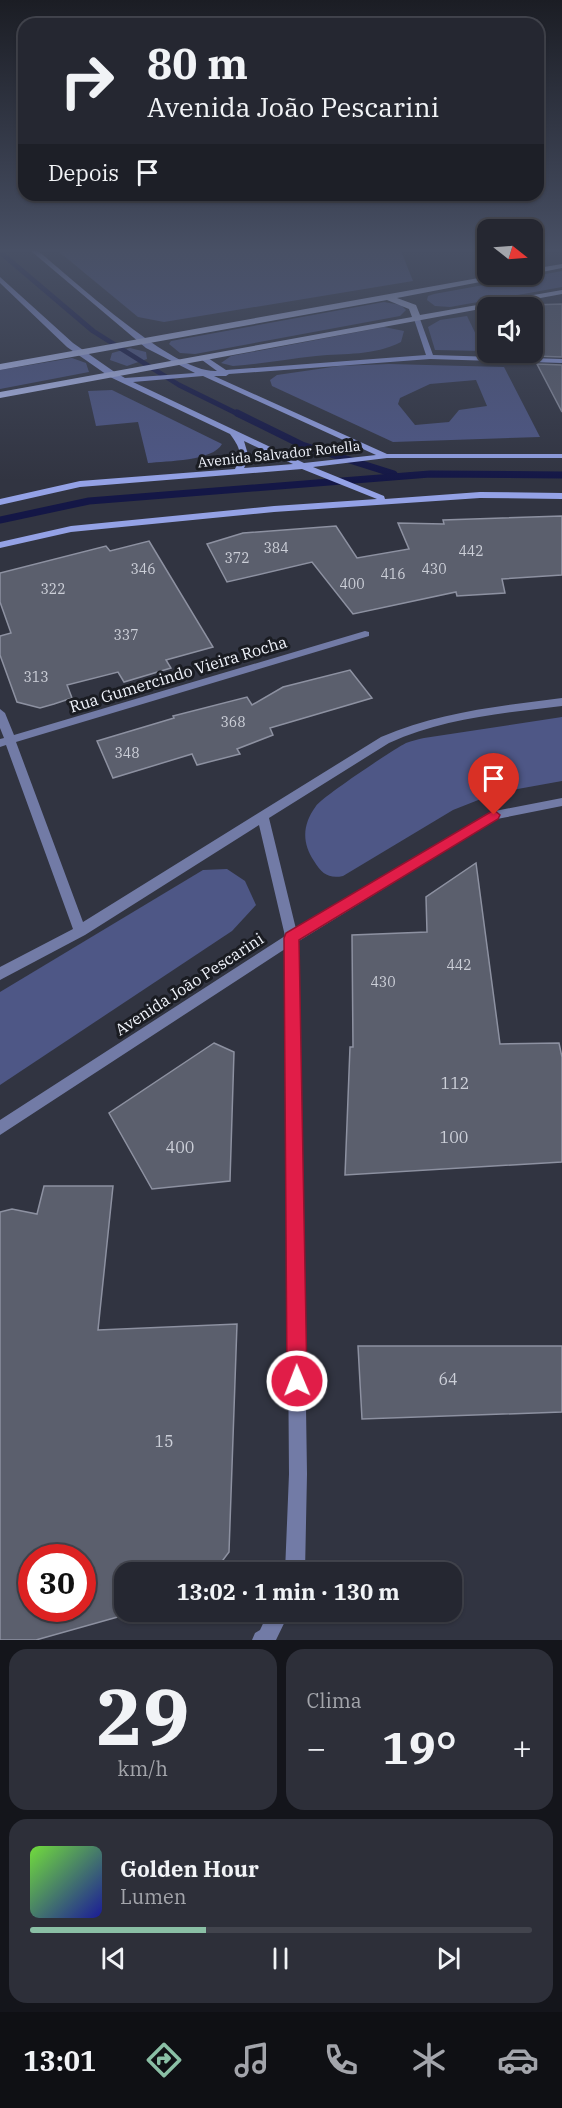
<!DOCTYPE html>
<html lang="pt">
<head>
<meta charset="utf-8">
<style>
  body { margin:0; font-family:"IBM Plex Serif",serif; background:#2d2f39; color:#f1f3f6; height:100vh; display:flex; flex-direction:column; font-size:22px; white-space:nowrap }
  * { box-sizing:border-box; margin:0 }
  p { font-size:20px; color:#a3a5ab }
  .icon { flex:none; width:33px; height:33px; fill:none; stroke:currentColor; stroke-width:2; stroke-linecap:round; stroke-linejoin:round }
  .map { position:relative; height:1640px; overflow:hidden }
  .sheet { display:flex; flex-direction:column; gap:9px; padding:9px; background:#14151b; flex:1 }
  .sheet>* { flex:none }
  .banner { position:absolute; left:18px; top:18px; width:526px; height:183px; border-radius:18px; box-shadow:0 2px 4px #0004,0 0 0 2px #42444d; background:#252731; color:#f1f3f6; overflow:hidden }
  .needle { width:39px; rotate:107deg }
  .fabs { position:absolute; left:477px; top:219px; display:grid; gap:12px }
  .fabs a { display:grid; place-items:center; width:66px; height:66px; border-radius:12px; background:#252731; box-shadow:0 2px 4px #0004,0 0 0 2px #42444d; font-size:30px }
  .speed { position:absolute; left:18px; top:1544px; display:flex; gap:12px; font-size:30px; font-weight:700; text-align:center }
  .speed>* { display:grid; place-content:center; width:78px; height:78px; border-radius:50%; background:#252731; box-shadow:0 2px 4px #0004,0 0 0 2px #42444d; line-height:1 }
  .speed .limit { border:9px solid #d22; background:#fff; color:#111 }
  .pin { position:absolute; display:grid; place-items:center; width:51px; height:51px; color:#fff; margin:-62px -26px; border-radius:50% 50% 50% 0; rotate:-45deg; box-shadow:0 0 6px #0007 }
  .pin .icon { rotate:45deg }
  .me { position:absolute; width:66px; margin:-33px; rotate:359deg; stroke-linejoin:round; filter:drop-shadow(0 0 4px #0008) }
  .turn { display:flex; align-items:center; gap:21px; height:126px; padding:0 30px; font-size:27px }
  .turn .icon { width:78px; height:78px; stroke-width:2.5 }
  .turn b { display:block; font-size:42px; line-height:51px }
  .then { display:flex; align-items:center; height:57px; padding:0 30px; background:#0003; gap:12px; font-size:22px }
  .big { font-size:45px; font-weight:700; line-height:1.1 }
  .sheet .tile { flex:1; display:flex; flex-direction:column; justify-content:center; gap:9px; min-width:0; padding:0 21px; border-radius:18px; background:#2d2f39 }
  .sheet .dial { align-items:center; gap:0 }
  .dial b { font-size:78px; line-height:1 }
  .song { display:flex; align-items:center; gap:18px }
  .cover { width:72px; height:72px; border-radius:9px; background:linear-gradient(135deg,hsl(100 70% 55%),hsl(240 70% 35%)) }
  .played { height:6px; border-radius:3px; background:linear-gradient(90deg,#8abfa5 35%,#42444d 35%) }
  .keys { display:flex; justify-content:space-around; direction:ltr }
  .heat { display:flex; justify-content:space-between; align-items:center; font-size:33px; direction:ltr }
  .sheet .tiles { flex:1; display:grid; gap:9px; grid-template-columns:1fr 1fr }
  .tile:last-child { grid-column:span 2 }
  .trip { position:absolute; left:114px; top:1562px; width:348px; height:60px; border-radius:18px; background:#252731; box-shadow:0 2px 4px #0004,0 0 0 2px #42444d; font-weight:700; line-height:60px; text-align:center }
  .tabs { display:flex; height:96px; justify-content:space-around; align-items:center; background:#0f1014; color:#a3a5ab }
  .tabs .icon { width:42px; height:42px }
  .tabs .selected { color:#8abfa5 }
  .tabs b { font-size:27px; color:#f1f3f6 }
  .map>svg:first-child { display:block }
</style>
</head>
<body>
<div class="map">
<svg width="562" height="1640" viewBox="0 0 562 1640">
  <rect width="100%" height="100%" fill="#313441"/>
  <g fill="#4e5786" fill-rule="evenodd">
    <path d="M 58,251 L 401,251 L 413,281 L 164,322 L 138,317 Z"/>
    <path d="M 562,271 L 562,287 L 450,307 L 435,306 L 427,300 L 428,296 L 434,294 Z"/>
    <path d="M 384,302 L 401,305 L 406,310 L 400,316 L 195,354 L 180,353 L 169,344 L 171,341 Z"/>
    <path d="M 467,316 L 484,351 L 435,350 L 428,327 L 440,320 Z"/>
    <path d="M 384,327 L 404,331 L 401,342 C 373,356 346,353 316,356 C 288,359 261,364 233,366 L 221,363 L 231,356 Z"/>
    <path d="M 130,348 L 146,352 L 147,359 L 127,366 L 110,360 L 112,353 Z"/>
    <path d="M 72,358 L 86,363 L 89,372 L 0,389 L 0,370 Z"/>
    <path d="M 389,364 L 504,367 L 540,437 L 393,442 L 272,386 L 270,380 L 277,375 L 339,366 ZM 476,380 L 487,406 L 459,410 L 449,422 L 415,425 L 398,404 L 400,398 L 430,384 Z"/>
    <path d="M 112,390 L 222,444 C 213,461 167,461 148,463 L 138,422 L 96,426 L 88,391 Z"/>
    <path d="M 562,717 L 562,781 L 496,793 L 453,810 L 343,876 C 329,879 322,874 314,861 C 302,843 302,825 316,806 C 322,797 394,749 406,743 C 412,741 418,739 424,738 Z"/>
    <path d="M 227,869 L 245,881 L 256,905 L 232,931 L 0,1085 L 0,992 L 203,870 Z"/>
  </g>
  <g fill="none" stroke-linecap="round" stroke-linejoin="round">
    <path stroke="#141746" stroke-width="5" d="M 0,252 L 93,331 L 179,385 L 240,415"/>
    <g stroke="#141746" stroke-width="7">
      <path d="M 237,413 L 302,445 L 394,474"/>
      <path d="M 0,520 L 89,501 L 430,474 L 562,475"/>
    </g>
  </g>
  <g fill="#5b5f6d" stroke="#8d91a1" stroke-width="1.5" fill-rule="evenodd">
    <path d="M 562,304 L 562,357 L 533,356 L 532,305 Z"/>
    <path d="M 537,364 L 562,365 L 562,412 Z"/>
    <path d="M 562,516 L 562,575 L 502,579 L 505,593 L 457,596 L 456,592 L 353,614 L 312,562 L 227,582 L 207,544 L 243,533 L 336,526 L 357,558 L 409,549 L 398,523 L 444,524 L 443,520 Z"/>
    <path d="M 149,541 L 213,647 L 166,660 L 171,668 L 124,682 L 118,672 L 67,685 L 72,698 L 54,704 L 40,708 L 17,702 L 0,655 L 0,636 L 11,633 L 0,602 L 0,573 L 106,546 L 110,551 Z"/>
    <path d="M 350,670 L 372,698 L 270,728 L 273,735 L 237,749 L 240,754 L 197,765 L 192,754 L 113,778 L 97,741 L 174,718 L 173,716 L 247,697 L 252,705 L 283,687 Z"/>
    <path d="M 476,863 L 500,1044 L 559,1043 L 562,1057 L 562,1162 L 345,1175 L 350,1047 L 353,1047 L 352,935 L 427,932 L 426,897 Z"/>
    <path d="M 214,1043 L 234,1052 L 230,1181 L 152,1189 L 109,1113 Z"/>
    <path d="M 44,1186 L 113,1186 L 98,1330 L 237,1324 L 229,1552 L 214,1572 L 124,1572 L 124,1611 L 139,1611 L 36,1640 L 0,1640 L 0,1212 L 12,1209 L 37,1214 ZM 32,1557 L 82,1557 L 82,1608 L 32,1608 Z"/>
    <path d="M 358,1346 L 562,1346 L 562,1412 L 362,1419 Z"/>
  </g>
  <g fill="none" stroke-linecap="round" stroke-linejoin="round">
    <g fill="#727ba6" fill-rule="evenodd">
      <path d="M 365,631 L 369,632 L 369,636 L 16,742 L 83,922 L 381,737 C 439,712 500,706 562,698 L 562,706 C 503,713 444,718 389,743 L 269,818 L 296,929 L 490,812 L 562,798 L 562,806 L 497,819 L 299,941 L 307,1474 L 305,1572 L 285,1572 L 289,1474 L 285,949 L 0,1135 L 0,1120 L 285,936 L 259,825 L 85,935 L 0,980 L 0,967 L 73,929 L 6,745 L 0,747 L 0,739 L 4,738 L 0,728 L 0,709 L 5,713 L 14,735 Z"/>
      <path d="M 269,1611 L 290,1611 L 276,1640 L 252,1640 L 255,1633 L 260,1630 Z"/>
    </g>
    <path fill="#94a2e6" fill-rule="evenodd" d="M 31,251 L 38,251 C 74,280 174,374 217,371 L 202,360 L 202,356 L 205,356 L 226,370 L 426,355 L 414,319 L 417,317 L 420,319 L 433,355 L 562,359 L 562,363 L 430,359 L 229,374 L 226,376 L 214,376 L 387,454 L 562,454 L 562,458 L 387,458 L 313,467 L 384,496 L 385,499 L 480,492 L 562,493 L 562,499 L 480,498 L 274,512 L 71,532 L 0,548 L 0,542 L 71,526 L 274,506 L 377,499 L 302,469 L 80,487 L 0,505 L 0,499 L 80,481 L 235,469 C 243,453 240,448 230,434 L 110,377 L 67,347 L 0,283 L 0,277 L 73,343 L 116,373 L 125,378 L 195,373 L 146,348 ZM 203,376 L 376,455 L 304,463 L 133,382 ZM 244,441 L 293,464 L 244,468 L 249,458 Z"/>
    <g fill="#b8c4f8" fill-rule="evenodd">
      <path d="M 562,264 L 562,268 L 532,274 L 532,269 Z"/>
      <path d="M 501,274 L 521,274 L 397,298 L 416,305 L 420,315 L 562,290 L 562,294 L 0,398 L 0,392 L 412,317 L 409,309 L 387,300 L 0,370 L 0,364 Z"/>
    </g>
  </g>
  <linearGradient id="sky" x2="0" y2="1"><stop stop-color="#1b1d24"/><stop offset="0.52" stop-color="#485065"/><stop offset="1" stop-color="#485065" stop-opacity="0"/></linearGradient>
  <rect width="562" height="481" fill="url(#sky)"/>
  <path fill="#e11d48" stroke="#92132f" stroke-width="1.5" d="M 494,810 L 500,815 L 498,819 L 299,940 L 307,1381 L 304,1388 L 297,1391 L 290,1388 L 287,1381 L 284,938 L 286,933 Z"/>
  <g text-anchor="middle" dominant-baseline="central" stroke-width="6" stroke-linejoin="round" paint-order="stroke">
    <g font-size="14" fill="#f1f4fc" stroke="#1a1c22">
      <text transform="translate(279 454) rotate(-6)">Avenida Salvador Rotella</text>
    </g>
    <g font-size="14" fill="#cccfd8">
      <text x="276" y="548">384</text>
      <text x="471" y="551">442</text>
      <text x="237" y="558">372</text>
      <text x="143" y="569">346</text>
      <text x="434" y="569">430</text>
      <text x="393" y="574">416</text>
      <text x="352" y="584">400</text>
      <text x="53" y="589">322</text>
      <text x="126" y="635">337</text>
      <text x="36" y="677">313</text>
      <text x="233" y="722">368</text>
      <text x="127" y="753">348</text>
      <text x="459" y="965">442</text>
      <text x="383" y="982">430</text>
    </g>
    <g font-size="16" fill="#f1f4fc" stroke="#1a1c22">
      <text transform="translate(178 674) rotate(-17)">Rua Gumercindo Vieira Rocha</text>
      <text transform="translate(189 984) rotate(-33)">Avenida João Pescarini</text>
    </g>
    <g font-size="16" fill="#cccfd8">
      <text x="455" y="1083">112</text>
      <text x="454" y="1137">100</text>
      <text x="180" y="1147">400</text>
      <text x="448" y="1379">64</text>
      <text x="164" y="1441">15</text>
    </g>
  </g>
</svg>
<div class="fabs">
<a><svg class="needle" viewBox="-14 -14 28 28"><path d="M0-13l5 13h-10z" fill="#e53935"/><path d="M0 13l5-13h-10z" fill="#a3a5ab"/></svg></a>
<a><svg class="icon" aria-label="sound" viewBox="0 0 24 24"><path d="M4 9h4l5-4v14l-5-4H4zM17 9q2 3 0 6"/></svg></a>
</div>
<div class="speed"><div class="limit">30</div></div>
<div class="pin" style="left:494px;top:815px;background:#d93025"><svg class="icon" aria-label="arrive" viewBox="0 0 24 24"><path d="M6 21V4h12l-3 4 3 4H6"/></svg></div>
<svg class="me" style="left:297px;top:1381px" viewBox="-20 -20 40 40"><circle r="17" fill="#e11d48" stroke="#fff" stroke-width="3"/><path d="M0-11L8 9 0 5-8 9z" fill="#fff"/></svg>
<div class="trip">13:02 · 1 min · 130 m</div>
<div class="banner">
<div class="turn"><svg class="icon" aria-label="right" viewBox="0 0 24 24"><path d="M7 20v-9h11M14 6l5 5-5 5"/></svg><div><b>80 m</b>Avenida João Pescarini</div></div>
<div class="then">Depois<svg class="icon" aria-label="arrive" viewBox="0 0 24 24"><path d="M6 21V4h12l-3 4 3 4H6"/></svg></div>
</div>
</div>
<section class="sheet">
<div class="tiles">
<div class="tile dial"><b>29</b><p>km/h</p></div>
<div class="tile"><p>Clima</p>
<div class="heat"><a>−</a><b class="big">19°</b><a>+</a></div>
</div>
<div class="tile">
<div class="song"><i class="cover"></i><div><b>Golden Hour</b><p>Lumen</p></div></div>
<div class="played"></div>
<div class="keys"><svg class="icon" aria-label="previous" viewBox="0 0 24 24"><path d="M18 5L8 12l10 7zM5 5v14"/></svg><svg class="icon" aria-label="pause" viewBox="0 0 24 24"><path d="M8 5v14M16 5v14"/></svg><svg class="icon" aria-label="next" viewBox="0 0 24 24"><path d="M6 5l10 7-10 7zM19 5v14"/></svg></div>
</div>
</div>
</section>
<nav class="tabs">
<b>13:01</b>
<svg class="icon selected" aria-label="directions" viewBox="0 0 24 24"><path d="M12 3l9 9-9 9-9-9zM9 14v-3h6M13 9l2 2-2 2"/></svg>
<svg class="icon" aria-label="music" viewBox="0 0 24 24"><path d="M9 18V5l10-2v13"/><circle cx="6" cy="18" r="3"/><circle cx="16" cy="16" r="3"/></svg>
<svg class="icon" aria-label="phone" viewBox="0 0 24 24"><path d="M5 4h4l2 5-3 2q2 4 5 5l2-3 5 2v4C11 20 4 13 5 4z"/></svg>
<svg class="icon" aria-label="climate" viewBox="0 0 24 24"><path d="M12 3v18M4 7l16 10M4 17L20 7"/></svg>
<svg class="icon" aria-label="car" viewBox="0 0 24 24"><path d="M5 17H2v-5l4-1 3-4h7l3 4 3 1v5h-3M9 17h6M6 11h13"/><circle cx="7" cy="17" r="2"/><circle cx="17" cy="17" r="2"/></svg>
</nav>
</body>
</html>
